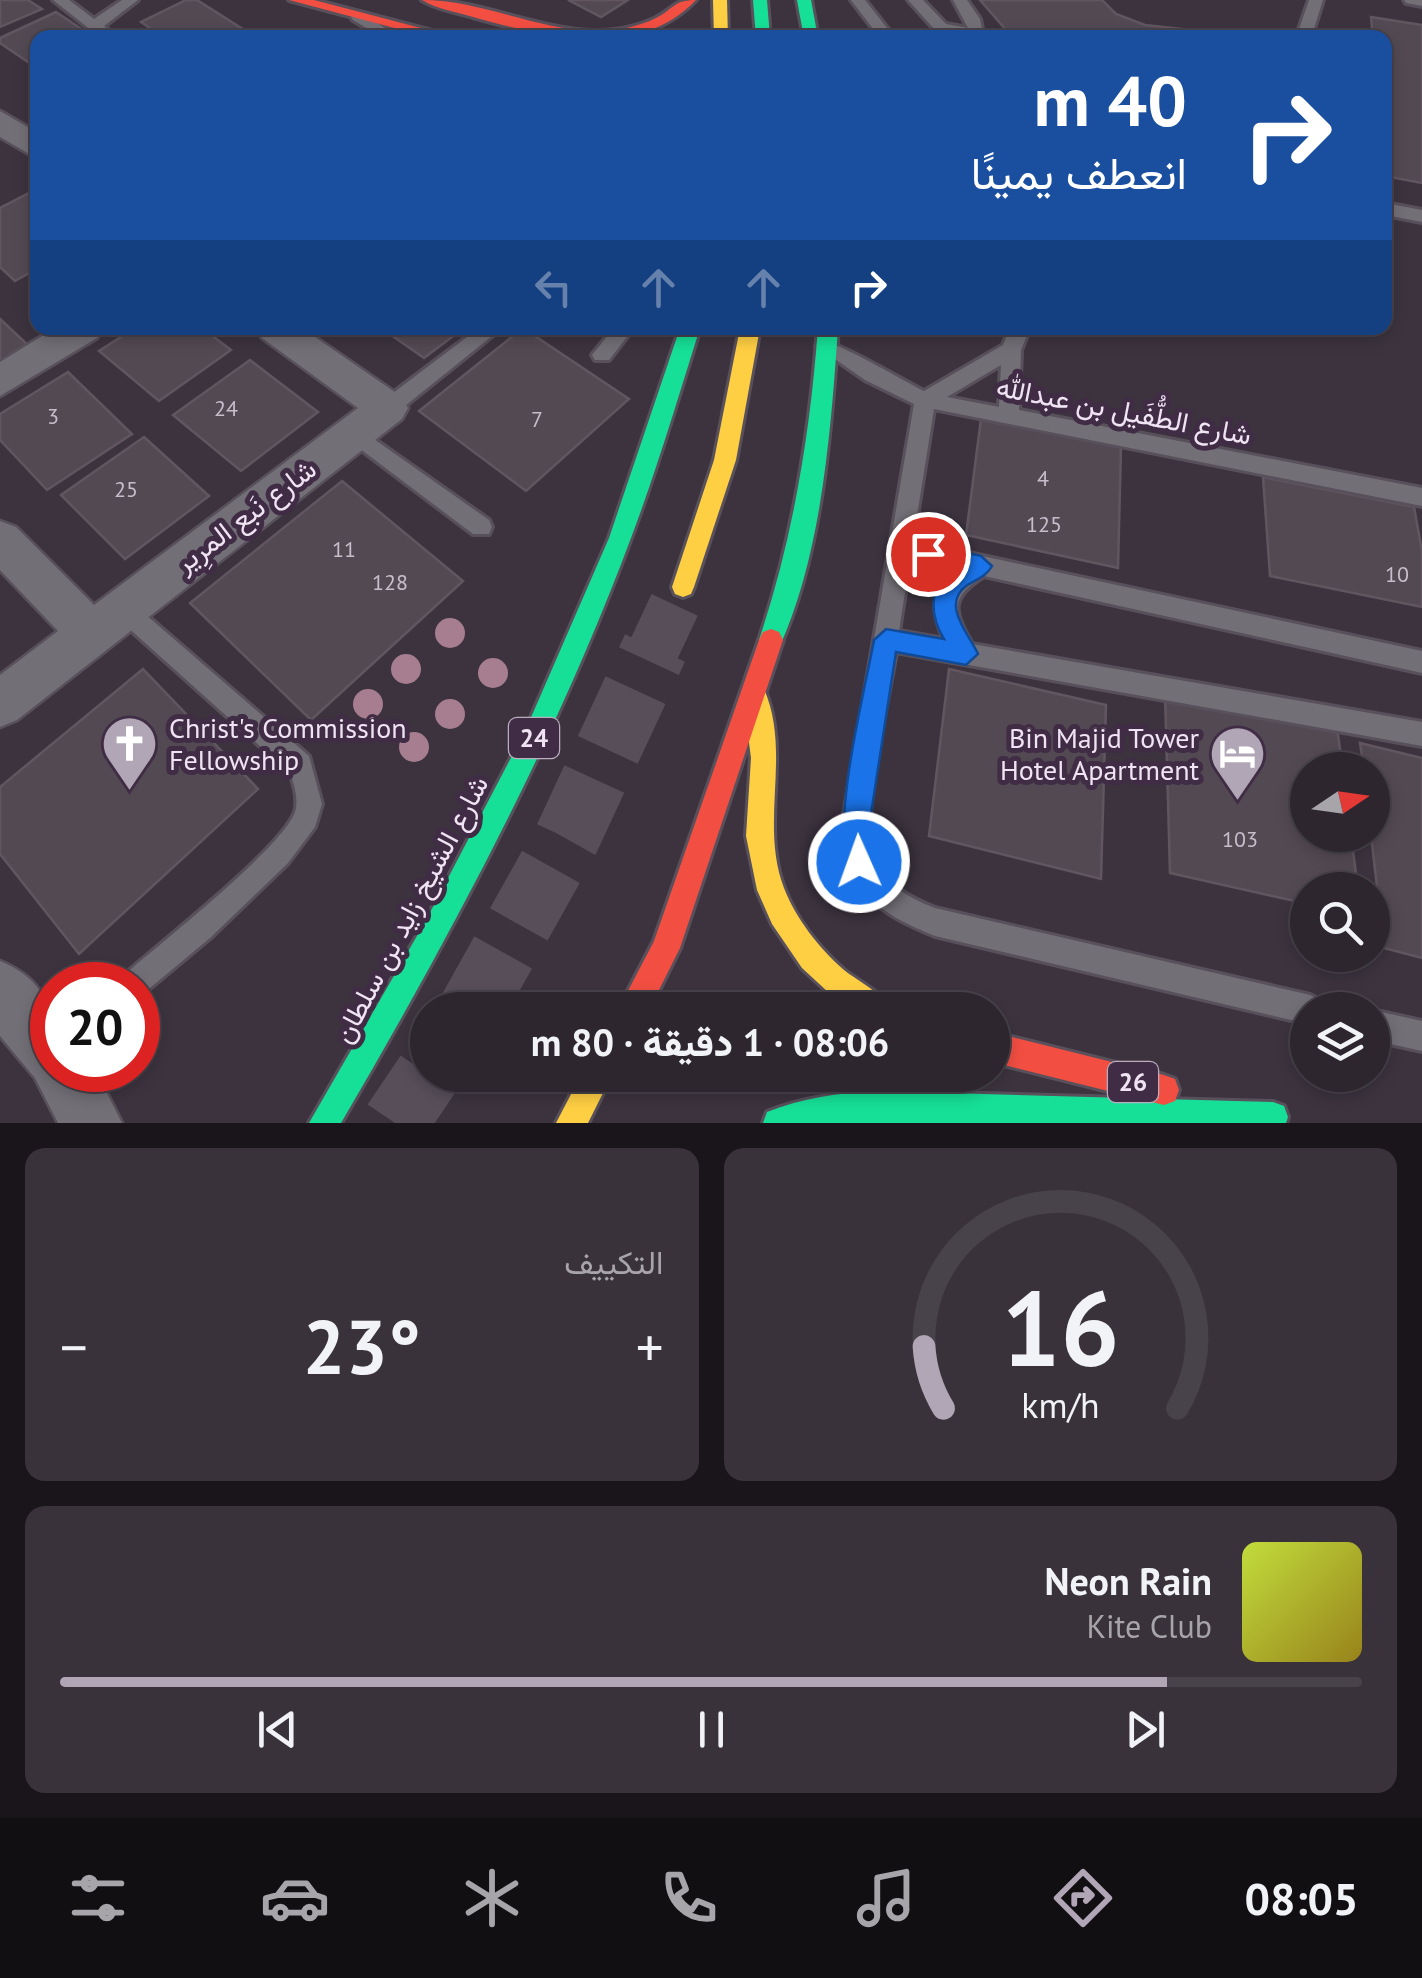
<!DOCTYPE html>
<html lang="ar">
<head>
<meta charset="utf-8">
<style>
  body { margin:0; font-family:"PT Sans",Vazirmatn,sans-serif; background:#39323b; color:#f1f3f6; direction:rtl; height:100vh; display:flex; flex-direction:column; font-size:38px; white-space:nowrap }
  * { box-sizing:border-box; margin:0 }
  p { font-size:32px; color:#a7a5aa }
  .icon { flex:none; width:55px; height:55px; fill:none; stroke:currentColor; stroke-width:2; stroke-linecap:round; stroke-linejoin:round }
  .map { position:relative; height:1123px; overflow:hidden; direction:ltr }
  .details { display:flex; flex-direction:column; gap:25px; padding:25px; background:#19151a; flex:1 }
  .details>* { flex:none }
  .hud { position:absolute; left:30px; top:30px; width:1362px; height:305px; border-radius:20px; box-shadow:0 5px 15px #0003,0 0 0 2px #48434b; direction:rtl; background:#1a4fa0; color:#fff; overflow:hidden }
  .needle { width:65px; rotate:77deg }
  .fabs { position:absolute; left:1290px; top:752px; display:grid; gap:20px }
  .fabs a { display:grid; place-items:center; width:100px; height:100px; border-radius:50%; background:#2d262f; box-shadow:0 5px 15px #0003,0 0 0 2px #48434b; font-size:50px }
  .speed { position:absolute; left:30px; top:962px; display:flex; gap:20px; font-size:50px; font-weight:700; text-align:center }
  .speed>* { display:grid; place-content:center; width:130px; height:130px; border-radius:50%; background:#2d262f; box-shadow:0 5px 15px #0003,0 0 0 2px #48434b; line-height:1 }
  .speed .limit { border:15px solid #d22; background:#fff; color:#111 }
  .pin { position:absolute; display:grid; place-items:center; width:85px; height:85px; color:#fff; margin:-42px; border:5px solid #fff; border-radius:50%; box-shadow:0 2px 10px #0007 }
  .me { position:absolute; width:110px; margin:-55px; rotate:358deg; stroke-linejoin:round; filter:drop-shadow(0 0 8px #0008) }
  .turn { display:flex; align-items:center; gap:35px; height:210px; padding:0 40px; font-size:45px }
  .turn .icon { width:130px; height:130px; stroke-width:2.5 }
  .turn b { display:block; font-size:70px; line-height:85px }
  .lanes { display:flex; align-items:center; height:95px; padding:0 40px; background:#0003; justify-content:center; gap:50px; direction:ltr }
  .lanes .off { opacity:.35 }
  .big { font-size:75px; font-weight:800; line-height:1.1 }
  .details .widget { flex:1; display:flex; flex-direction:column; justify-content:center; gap:15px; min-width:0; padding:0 35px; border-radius:20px; background:#39323b }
  .details .dial { align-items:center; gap:0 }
  .dial svg { height:260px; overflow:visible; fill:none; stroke:#48434b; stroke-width:7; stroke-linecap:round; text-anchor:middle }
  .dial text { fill:#f1f3f6; stroke:none }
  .song { display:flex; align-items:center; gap:30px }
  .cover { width:120px; height:120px; border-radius:15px; background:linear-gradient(135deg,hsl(70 70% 55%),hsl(50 70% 35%)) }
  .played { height:10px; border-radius:5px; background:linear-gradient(90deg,#b1a6b5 85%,#48434b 85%) }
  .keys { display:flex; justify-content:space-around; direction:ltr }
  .heat { display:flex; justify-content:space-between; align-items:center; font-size:55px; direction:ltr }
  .details .tiles { flex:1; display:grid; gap:25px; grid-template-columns:1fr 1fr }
  .widget:last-child { grid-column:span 2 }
  .trip { position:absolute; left:410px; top:992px; width:600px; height:100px; border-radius:50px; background:#2d262f; box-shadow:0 5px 15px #0003,0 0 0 2px #48434b; font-weight:800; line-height:100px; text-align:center; direction:rtl }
  .dock { display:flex; height:160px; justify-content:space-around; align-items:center; background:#120f13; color:#a7a5aa }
  .dock .icon { width:70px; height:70px }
  .dock .current { color:#b1a6b5 }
  .dock b { font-size:45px; color:#f1f3f6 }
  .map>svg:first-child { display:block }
</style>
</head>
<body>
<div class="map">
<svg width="1422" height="1123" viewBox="0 0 1422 1123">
  <rect width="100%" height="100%" fill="#3c333f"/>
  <g fill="#534953" stroke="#615660" stroke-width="2.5">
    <path d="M 0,0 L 28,0 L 42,9 L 0,27 Z"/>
    <path d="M 186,0 L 197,0 L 241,28 L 222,38 L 164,38 L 141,22 Z"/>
    <path d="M 568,0 L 628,0 L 601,17 Z"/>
    <path d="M 980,0 L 1102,0 L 1116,14 L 1145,25 L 1210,32 L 1205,38 L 1003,38 L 1006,30 Z"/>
    <path d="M 56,12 L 95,38 L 38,38 L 38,69 L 0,43 L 0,38 Z"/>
    <path d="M 1371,17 L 1422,25 L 1422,183 L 1390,177 L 1385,151 L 1385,38 L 1373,38 Z"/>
    <path d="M 29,193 L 38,200 L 38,268 L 15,281 L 0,267 L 0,208 Z"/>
    <path d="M 0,319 L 29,346 L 0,364 Z"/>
    <path d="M 135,328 L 202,328 L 231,350 L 159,401 L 99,351 Z"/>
    <path d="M 381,328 L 464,328 L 424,358 Z"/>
    <path d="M 523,328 L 629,399 L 526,491 L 419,411 Z"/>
    <path d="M 250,360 L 318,412 L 241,471 L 173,415 Z"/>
    <path d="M 68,372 L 132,434 L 47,490 L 0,440 L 0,414 Z"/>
    <path d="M 981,419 L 1121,446 L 1118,568 L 966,535 Z"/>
    <path d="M 144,437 L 209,496 L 125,559 L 61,495 Z"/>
    <path d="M 1263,477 L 1414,507 L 1422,551 L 1422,607 L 1270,576 Z"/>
    <path d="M 342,481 L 463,581 L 311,720 L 190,603 Z"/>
    <path d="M 143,669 L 258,789 L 79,954 L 0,854 L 0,787 Z"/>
    <path d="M 949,669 L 1106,705 L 1101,879 L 929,836 Z"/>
    <path d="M 1165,693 L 1337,728 L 1343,770 L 1308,770 L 1308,835 L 1351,835 L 1358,890 L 1308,890 L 1308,904 L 1170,873 Z"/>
    <path d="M 1360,743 L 1422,758 L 1422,958 L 1384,948 L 1371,835 L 1372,770 L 1364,770 Z"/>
  </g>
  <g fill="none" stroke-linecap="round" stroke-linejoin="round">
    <path stroke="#574e5a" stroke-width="51" stroke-dasharray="51 25" stroke-linecap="butt" d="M 653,651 L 683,587"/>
    <g stroke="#574e5a" stroke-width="66" stroke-dasharray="66 32" stroke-linecap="butt">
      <path d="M 471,1010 L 567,838 L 655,648"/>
      <path d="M 395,1123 L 428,1074"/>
    </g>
    <defs>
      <g id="lane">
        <path d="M 53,0 L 69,0 L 94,19 L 122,0 L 138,0 L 104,26 L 118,38 L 101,38 Z"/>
        <path d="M 851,0 L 865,0 L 895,38 L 880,38 Z"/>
        <path d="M 908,0 L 923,0 L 946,24 L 968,28 L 953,0 L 967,0 L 980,19 L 984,38 L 936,31 Z"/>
        <path d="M 1309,0 L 1323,0 L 1311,38 L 1296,38 Z"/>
        <path d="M 1404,0 L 1422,0 L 1422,6 L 1406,3 Z"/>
        <path d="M 358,13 L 363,14 L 401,38 L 383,38 L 353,20 L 351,17 Z"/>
        <path d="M 1385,203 L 1422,210 L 1422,222 L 1385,215 Z"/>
        <path d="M 479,328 L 502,328 L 395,414 L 381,414 L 378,408 L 381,402 Z"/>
        <path d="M 614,328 L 634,328 L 609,360 L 595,360 L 592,355 Z"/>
        <path d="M 1010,328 L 1030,328 L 1021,350 L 1019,410 L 1422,488 L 1422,506 L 934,409 L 913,541 L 1422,651 L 1422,673 L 984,576 C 949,598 953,611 972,644 L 1422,722 L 1422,746 L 896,652 C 889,697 858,825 874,861 C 885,885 912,899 935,908 L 1310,995 L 1320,1000 L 1325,1010 L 1308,1010 L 1308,1024 L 935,936 C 879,913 846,892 842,827 L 914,404 L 865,380 L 816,346 L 819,341 C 832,338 905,382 924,391 L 1003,345 ZM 1001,365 L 999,407 L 947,397 ZM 910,560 L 956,570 C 931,591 931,611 944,639 L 899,631 Z"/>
        <path d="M 354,425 L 489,520 L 492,527 L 489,534 L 473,534 L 347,439 L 344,433 L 347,427 Z"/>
        <path d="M 122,598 L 130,601 L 309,756 L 322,804 L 315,827 L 288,863 L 210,938 L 138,998 L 138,985 L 120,985 L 124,975 C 158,945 282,848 295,812 C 299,800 294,784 290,773 L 114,615 L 110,608 L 114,601 Z"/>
        <path d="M 1372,1010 L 1422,1021 L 1422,1051 L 1372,1040 Z"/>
      </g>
      <g id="street">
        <path d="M 0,111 L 38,133 L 38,159 L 0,137 Z"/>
        <path d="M 55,328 L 103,328 L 97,338 L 0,396 L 0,362 Z"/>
        <path d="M 256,328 L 302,328 L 402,397 L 408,408 L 402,419 L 17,720 L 0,727 L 0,675 L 58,631 L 0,570 L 0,521 L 16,527 L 94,605 L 358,408 L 262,338 Z"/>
        <path d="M 0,961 C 55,984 52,1018 52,1070 L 95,1070 L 122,1123 L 58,1123 L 35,1078 L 0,1036 Z"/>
      </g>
      <g id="fast">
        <path d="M 753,0 L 767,0 L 770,38 L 756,38 Z"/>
        <path d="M 797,0 L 811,0 L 818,38 L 804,38 Z"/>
        <path d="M 680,328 L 700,328 C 678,398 657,469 631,538 C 555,742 451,935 341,1123 L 309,1123 L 425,922 L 526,729 L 609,538 Z"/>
        <path d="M 818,328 L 838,328 C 831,430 822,554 779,648 L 771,651 L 763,648 L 759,640 C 793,538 810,435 818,328 Z"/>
        <path d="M 876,1091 L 1273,1102 L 1284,1106 L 1288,1117 L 1286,1123 L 763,1123 L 767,1112 C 802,1098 839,1093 876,1091 Z"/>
      </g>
      <g id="slow">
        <path d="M 713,0 L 727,0 L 728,38 L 714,38 Z"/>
        <path d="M 740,328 L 760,328 L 736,460 L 694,587 L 691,594 L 683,597 L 675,594 L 672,587 L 714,460 Z"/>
        <path d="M 755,685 L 764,689 C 792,753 759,823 784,888 C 796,919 819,948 844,970 C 859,982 882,992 890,1010 L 849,1010 L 842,1005 L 802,968 L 772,924 L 757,890 L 746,836 L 751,758 L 743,697 L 746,689 Z"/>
        <path d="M 581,1075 L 612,1075 L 588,1123 L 556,1123 Z"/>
      </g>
      <g id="jam">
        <path d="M 289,0 L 314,0 L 459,38 L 432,38 Z"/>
        <path d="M 422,0 C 481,0 536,30 596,31 C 616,31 638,27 656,18 C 674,9 673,0 696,0 C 638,61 545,37 473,17 C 457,12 436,9 422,0 Z"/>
        <path d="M 771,629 L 779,632 L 783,640 L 680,948 L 649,1010 L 618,1010 L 654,941 L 759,640 L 763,632 Z"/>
        <path d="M 992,1032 L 1164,1075 L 1175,1079 L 1179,1090 L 1175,1101 L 1164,1105 L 992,1062 Z"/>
      </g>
    </defs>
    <use href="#lane" stroke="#58505b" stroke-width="6"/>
    <use href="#street" stroke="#58505b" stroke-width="5"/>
    <use href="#fast" stroke="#58505b" stroke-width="6"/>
    <use href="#slow" stroke="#58505b" stroke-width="6"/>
    <use href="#jam" stroke="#58505b" stroke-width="6"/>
    <use href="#lane" fill="#726f76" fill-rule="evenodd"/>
    <use href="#street" fill="#726f76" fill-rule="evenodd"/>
    <use href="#fast" fill="#16e098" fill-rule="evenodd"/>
    <use href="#slow" fill="#ffcf43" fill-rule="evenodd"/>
    <use href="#jam" fill="#f24e42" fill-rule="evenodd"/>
  </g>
  <g fill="#a77e8f">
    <circle cx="450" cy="633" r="15"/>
    <circle cx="406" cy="669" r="15"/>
    <circle cx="493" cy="673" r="15"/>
    <circle cx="368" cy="704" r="15"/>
    <circle cx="450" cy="714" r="15"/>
    <circle cx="414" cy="747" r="15"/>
  </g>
  <path fill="#1a73e8" stroke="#114b97" stroke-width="2.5" d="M 928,544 L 981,556 L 992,566 C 986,577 976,579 966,586 C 941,605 969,634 978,654 L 966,665 L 896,652 L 869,827 L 873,862 L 869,872 L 859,876 L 850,872 C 830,824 864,695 874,640 L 886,629 L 944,639 C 930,616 927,585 954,570 L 919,561 L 916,554 Z"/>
  <defs>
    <symbol id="church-pin" viewBox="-11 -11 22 30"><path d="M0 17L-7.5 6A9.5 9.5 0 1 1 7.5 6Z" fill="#b1a6b5" stroke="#402d45"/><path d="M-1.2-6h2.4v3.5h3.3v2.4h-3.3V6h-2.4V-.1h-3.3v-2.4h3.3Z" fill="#fff"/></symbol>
    <symbol id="hotel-pin" viewBox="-11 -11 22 30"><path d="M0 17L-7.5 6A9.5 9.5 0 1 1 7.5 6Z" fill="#b1a6b5" stroke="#402d45"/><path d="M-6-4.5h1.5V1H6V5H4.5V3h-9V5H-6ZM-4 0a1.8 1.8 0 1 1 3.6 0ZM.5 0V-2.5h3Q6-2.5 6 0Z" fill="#fff"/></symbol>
  </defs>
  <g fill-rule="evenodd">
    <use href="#church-pin" x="98" y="712" width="63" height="86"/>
    <use href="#hotel-pin" x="1206" y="722" width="63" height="86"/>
  </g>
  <g text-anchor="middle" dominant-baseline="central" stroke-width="10" stroke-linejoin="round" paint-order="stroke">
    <g font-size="22" fill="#c9bdcc">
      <text x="226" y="408">24</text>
      <text x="53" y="416">3</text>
      <text x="537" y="419">7</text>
      <text x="1043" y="478">4</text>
      <text x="126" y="489">25</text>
      <text x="1044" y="524">125</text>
      <text x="344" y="549">11</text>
      <text x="1397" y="574">10</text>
      <text x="390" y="582">128</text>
      <text x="1240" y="839">103</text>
    </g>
    <g fill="#402d45" stroke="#bbadc0" stroke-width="2.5">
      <rect x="509" y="718" width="50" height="40" rx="8"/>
      <rect x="1108" y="1062" width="50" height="40" rx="8"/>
    </g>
    <g font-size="25" font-weight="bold" fill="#f0e4f4">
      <text x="534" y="738">24</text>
      <text x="1133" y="1082">26</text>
    </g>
    <g font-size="28" fill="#f0e4f4" stroke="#402d45">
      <text transform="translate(1124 410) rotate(11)">شارع الطُّفَيل بن عبدالله</text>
      <text transform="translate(245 515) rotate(-37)">شارع نَبع المرِير</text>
      <text transform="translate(410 909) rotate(-62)">شارع الشيخ زايد بن سلطان</text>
    </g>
    <g font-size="28" fill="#f0e4f4" stroke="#402d45" text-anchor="start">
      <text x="169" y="727">Christ's Commission<tspan x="169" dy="32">Fellowship</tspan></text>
      <text x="1199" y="737" text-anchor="end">Bin Majid Tower<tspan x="1199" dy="32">Hotel Apartment</tspan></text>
    </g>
  </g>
</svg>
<div class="fabs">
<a><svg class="needle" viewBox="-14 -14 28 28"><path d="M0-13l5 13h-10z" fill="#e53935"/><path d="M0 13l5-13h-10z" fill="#a7a5aa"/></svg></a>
<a><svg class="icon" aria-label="search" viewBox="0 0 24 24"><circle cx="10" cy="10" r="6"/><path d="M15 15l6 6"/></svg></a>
<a><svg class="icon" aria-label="layers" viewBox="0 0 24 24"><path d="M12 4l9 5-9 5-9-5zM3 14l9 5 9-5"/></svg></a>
</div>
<div class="speed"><div class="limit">20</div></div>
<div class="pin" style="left:928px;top:554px;background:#d93025"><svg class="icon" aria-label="arrive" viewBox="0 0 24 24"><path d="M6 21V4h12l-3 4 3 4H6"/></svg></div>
<svg class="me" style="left:859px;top:862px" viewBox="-20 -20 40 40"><circle r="17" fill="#1a73e8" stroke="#fff" stroke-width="3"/><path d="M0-11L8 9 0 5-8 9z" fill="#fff"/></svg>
<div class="trip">08:06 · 1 دقيقة · 80 m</div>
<div class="hud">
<div class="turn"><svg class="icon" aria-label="right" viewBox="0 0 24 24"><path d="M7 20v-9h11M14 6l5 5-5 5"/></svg><div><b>40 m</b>انعطف يمينًا</div></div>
<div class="lanes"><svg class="icon off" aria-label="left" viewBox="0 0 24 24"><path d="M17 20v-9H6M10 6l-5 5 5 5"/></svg><svg class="icon off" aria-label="ahead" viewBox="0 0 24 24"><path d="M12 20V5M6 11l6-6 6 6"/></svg><svg class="icon off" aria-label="ahead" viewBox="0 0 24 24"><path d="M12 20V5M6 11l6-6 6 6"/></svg><svg class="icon" aria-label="right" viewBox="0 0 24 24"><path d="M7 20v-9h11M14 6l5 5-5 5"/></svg></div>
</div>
</div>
<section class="details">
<div class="tiles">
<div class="widget dial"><svg viewBox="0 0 100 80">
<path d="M14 69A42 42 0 1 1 86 69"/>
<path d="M14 69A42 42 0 0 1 8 50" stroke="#b1a6b5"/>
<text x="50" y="56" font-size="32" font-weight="700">16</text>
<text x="50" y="72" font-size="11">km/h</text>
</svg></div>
<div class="widget"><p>التكييف</p>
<div class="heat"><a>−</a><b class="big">23°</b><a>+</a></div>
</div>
<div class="widget">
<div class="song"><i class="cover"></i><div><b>Neon Rain</b><p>Kite Club</p></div></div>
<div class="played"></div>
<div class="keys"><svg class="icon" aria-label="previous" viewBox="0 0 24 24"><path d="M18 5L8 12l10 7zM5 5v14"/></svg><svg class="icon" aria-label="pause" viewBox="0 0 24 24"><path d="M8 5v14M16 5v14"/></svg><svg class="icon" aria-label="next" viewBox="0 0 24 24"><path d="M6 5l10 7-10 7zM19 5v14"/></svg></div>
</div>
</div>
</section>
<nav class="dock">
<b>08:05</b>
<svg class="icon current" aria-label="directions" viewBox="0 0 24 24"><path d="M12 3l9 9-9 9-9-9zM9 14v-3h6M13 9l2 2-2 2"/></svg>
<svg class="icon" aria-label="music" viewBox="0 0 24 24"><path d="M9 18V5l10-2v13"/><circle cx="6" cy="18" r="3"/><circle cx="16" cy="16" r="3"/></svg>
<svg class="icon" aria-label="phone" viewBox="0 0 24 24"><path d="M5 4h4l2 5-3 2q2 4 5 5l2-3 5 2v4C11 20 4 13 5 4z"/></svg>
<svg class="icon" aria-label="climate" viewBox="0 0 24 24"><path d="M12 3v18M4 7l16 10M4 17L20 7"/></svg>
<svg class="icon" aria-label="car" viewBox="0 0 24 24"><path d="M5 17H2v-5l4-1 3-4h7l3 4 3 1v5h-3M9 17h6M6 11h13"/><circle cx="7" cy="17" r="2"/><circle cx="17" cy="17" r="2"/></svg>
<svg class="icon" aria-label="filters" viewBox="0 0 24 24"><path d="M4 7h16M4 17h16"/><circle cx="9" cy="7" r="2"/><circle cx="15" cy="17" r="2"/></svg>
</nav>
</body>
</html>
